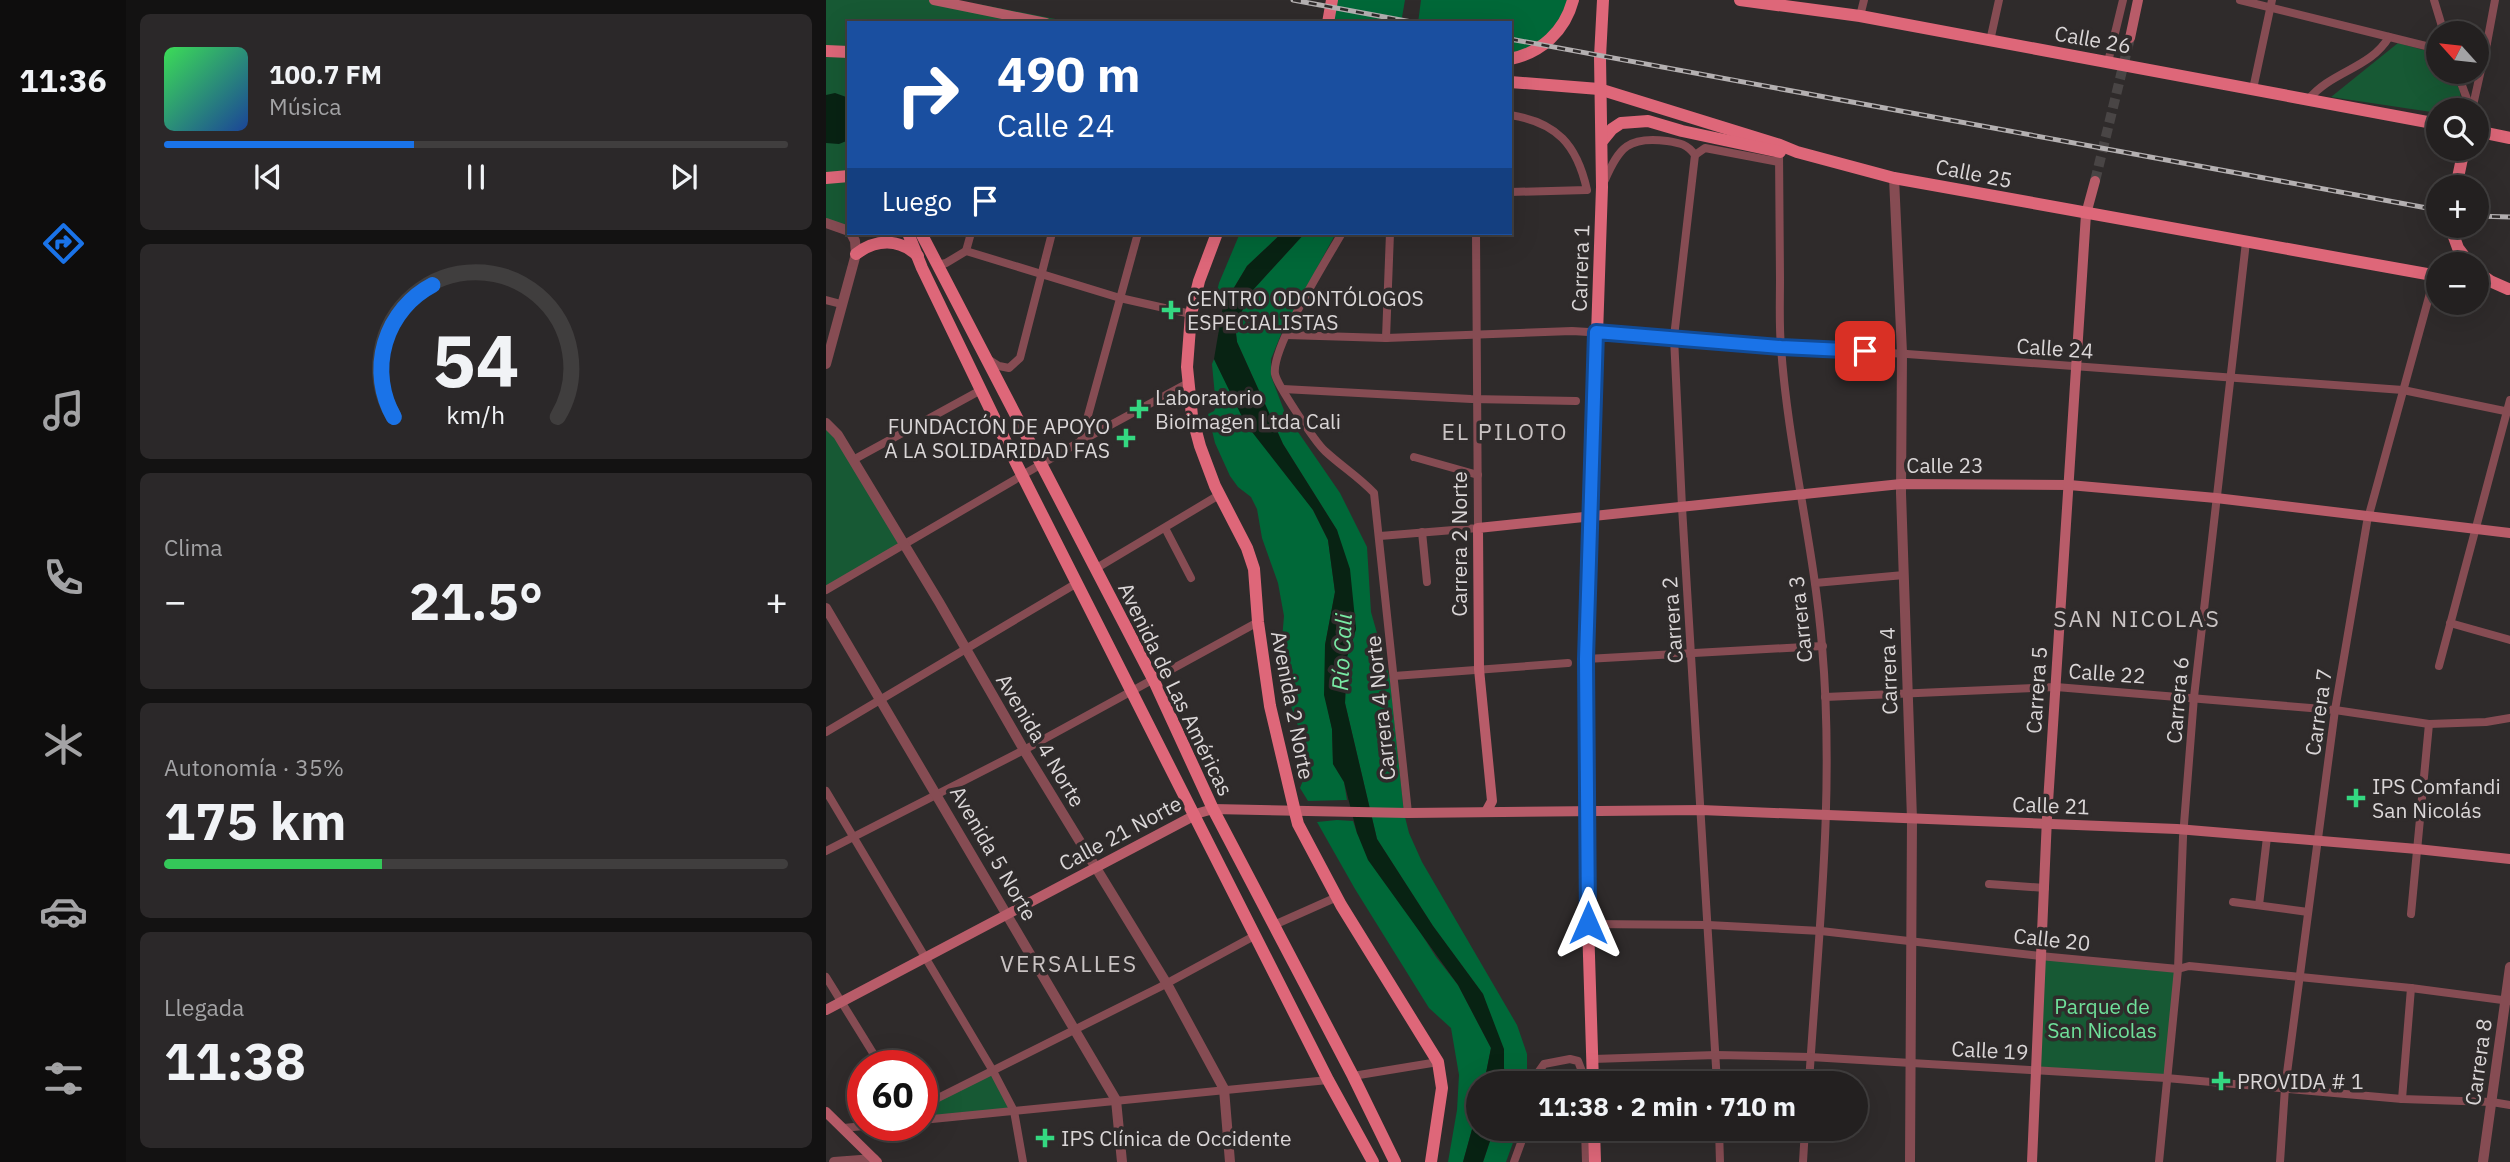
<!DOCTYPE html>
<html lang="es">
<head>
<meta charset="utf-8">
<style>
  body { margin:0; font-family:"IBM Plex Sans",sans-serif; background:#2b2829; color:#f1f3f6; height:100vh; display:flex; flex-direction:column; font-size:26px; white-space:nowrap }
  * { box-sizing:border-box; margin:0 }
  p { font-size:23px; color:#a3a3a5 }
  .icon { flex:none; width:38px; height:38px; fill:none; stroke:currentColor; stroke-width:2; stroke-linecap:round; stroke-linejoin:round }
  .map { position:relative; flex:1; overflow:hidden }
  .drawer { display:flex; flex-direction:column; gap:14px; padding:14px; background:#131212; width:700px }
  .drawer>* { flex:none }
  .guide { position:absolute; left:21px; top:21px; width:665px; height:214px; border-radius:0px; box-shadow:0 7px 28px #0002,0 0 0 2px #403e3e; background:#1a4fa0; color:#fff; overflow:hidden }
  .needle { width:46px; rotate:297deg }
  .fabs { position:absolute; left:1600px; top:21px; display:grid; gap:14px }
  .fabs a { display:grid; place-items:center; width:63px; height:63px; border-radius:50%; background:#232020; box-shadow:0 7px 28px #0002,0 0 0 2px #403e3e; font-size:35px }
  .speed { position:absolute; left:21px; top:1050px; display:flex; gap:14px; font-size:35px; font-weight:700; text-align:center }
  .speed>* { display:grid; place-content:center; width:91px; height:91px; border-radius:50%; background:#232020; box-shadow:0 7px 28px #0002,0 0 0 2px #403e3e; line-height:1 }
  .speed .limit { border:10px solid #d22; background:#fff; color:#111 }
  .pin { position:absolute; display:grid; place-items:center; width:60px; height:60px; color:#fff; margin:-30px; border-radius:14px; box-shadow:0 4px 10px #0006 }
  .me { position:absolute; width:77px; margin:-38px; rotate:0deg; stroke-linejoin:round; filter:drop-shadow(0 0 5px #0008) }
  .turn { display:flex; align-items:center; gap:24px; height:147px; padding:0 35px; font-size:32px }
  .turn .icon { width:91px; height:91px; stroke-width:2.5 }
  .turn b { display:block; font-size:49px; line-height:60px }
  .then { display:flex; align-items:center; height:66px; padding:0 35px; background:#0003; gap:14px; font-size:26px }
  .big { font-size:52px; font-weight:800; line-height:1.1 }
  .drawer .card { flex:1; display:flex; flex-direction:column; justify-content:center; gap:10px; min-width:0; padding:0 24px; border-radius:10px; background:#2b2829 }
  .drawer .dial { align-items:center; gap:0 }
  .dial svg { height:182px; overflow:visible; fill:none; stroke:#403e3e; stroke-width:7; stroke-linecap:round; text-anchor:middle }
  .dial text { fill:#f1f3f6; stroke:none }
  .song { display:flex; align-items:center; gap:21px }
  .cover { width:84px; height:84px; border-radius:10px; background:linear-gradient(135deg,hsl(130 70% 55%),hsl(220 70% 35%)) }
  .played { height:7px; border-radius:4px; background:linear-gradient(90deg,#1a73e8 40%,#403e3e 40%) }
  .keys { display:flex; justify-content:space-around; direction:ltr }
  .heat { display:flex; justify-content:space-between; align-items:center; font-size:38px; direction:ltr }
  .charge { height:10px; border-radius:5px; background:linear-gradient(90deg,#34c759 35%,#403e3e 0) }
  .trip { position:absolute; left:640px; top:1071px; width:402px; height:70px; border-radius:35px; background:#232020; box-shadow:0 7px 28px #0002,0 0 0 2px #403e3e; font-weight:800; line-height:70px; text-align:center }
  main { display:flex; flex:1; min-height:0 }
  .dock { display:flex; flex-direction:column; width:126px; justify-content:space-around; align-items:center; background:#0e0d0d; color:#a3a3a5 }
  .dock .icon { width:49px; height:49px }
  .dock .active { color:#1a73e8 }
  .dock b { font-size:32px; color:#f1f3f6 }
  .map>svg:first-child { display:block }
</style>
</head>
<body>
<main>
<nav class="dock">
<b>11:36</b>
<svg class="icon active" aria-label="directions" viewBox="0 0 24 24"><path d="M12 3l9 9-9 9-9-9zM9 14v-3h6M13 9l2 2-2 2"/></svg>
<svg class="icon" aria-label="music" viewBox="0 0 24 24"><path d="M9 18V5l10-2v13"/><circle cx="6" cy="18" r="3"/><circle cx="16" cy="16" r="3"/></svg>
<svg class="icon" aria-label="phone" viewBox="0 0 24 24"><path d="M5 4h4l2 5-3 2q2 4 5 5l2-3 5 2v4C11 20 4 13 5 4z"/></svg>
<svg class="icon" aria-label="climate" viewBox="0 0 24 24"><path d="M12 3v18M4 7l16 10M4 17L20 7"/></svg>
<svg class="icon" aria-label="car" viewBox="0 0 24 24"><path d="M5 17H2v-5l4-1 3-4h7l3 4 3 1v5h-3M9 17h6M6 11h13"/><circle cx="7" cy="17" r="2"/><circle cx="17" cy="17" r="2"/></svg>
<svg class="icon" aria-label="filters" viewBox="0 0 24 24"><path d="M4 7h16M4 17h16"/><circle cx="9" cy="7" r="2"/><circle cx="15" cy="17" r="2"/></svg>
</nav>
<section class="drawer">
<div class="card">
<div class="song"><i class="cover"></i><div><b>100.7 FM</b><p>Música</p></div></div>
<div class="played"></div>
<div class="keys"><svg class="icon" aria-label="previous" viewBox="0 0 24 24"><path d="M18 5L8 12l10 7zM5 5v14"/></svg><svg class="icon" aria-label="pause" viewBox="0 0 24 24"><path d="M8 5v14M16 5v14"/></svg><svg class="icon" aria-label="next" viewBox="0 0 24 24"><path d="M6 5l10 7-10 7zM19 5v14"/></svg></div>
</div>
<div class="card dial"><svg viewBox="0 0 100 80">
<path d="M14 69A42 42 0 1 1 86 69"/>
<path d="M14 69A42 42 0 0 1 31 11" stroke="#1a73e8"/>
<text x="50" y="56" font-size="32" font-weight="700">54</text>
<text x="50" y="72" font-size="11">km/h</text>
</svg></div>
<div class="card"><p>Clima</p>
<div class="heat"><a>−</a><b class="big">21.5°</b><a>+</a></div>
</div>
<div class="card"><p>Autonomía · 35%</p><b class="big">175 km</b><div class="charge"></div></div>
<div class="card"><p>Llegada</p><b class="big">11:38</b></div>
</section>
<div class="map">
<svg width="1684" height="1162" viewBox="0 0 1684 1162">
  <rect width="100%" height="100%" fill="#2f2b2b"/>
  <g fill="#175934">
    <path d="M 0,0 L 108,0 L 178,12 L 147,3 L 250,23 L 23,23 L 23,231 L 0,223 Z"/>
    <path d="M 1572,43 L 1612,54 L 1612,72 L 1625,72 L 1634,91 L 1636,110 L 1612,110 L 1612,113 L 1505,97 Z"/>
    <path d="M 0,423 L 78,544 L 0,590 Z"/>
    <path d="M 1214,956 L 1352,969 L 1340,1078 L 1211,1070 Z"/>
    <path d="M 167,1071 L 188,1111 L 112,1117 L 108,1115 L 107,1106 L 109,1101 Z"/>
  </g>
  <g fill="#006838">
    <path d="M 506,0 L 579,0 L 575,23 L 502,23 Z"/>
    <path d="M 595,0 L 747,0 L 721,43 L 684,59 L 684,23 L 592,23 Z"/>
    <path d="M 414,233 L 456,233 L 421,266 L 397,306 L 388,304 L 393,283 Z"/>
    <path d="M 479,233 L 510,233 L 456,332 L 445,359 L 445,376 L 459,413 L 514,493 L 541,547 L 545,612 L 564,679 L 578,813 L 583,833 L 596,862 L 691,1025 L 701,1054 L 701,1083 L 678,1083 L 680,1075 L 657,994 L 607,926 L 551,839 L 519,703 L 521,657 L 530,629 L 511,530 L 457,444 L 411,342 L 409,325 L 426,291 Z"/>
    <path d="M 388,359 L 406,395 L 487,510 L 502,540 L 509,592 L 499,645 L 499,695 L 506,729 L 507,764 L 518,782 L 521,800 L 482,801 L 474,788 L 480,773 L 473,748 L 472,726 L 455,678 L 454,663 L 458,616 L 452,583 L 436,538 L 431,509 L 425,497 L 412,487 L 404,476 L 389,443 L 382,414 L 388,411 L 390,407 L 386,364 Z"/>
    <path d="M 511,820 L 527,821 L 531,833 L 610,957 L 632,985 L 665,1048 L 658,1083 L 653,1083 L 653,1104 L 637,1162 L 622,1162 L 631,1110 L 633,1075 L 625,1028 L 603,1008 L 529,889 L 491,822 Z"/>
    <path d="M 668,1129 L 692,1129 L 680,1162 L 657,1162 Z"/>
  </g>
  <g fill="#082313">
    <path d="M 9,93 L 23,98 L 23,140 L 13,144 L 0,143 L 0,95 Z"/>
    <path d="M 456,233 L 479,233 L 426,291 L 409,325 L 411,342 L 457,444 L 511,530 L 524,569 L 530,629 L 521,657 L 519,703 L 551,839 L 607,926 L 657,994 L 678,1049 L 678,1083 L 658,1083 L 665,1048 L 632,985 L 542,860 L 531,833 L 518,782 L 507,764 L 506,729 L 498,695 L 499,645 L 509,592 L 502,540 L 487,510 L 419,423 L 388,359 L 397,306 L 421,266 Z"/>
    <path d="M 653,1104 L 653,1129 L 668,1129 L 657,1162 L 637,1162 Z"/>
  </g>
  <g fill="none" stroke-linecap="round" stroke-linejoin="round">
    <path stroke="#494545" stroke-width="10" stroke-dasharray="10 5" stroke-linecap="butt" d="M 1269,181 L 1304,38"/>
    <g stroke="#864c53" stroke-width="8">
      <path d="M 1414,0 L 1612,49"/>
      <path d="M 1608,0 L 1618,33"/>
      <path d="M 1034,16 L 1038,0"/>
      <path d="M 1164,41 L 1173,0"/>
      <path d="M 1650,43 L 1661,43 L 1669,0"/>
      <path d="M 1282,62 L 1297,0"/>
      <path d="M 1631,72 L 1645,110"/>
      <path d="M 1427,89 L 1446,0"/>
      <path d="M 1482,100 C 1505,71 1544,69 1563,37"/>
      <path d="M 1646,110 L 1661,43"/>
      <path d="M 684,115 C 731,122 751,145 761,190 L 684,192"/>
      <path d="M 953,152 C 953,194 954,236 954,279 C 954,301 953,325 955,347 C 962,447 988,546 996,646 C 1009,792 992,938 983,1083"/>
      <path d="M 869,155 L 879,148 L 953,162"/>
      <path d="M 779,180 C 793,147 803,136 841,141 C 854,143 861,144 869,155 L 848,337 L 856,507 L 891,1083"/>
      <path d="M 516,233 C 501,259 445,348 449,374 C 451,385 490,443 499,451 C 515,466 533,477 548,493 L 582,813"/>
      <path d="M 140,251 L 145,233"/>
      <path d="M 112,265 L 120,263 L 140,251 L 294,298 L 365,314"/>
      <path d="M 0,300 L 15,304"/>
      <path d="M 460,335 L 560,338 L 746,331 L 828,336 L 955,347 L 1081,354 L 1577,390 L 1684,412"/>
      <path d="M 560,338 L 564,233"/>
      <path d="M 162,359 L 173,366 L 183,368 L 194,358 L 226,233"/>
      <path d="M 457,389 L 645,399 L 750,401"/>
      <path d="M 255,441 L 312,233"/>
      <path d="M 588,457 L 652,475"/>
      <path d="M 27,460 L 155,390"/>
      <path d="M 339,528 L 365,578"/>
      <path d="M 596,532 L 601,582"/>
      <path d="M 554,536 L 652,528 L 650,233"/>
      <path d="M 269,569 L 393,495"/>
      <path d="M 989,583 L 1078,575"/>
      <path d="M 0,590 L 255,441 L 362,383"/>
      <path d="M 1624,623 L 1684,640"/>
      <path d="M 760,659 L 997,646"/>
      <path d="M 1613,666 L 1684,400"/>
      <path d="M 568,676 L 742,663"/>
      <path d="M 999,697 L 1230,687 L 1509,710 L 1603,724 L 1660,722 L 1684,718"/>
      <path d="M 0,732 L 251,583"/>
      <path d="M 0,791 L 167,1071 L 188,1111 L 197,1162"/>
      <path d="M 0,851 L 198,750 L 432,622"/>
      <path d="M 1163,884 L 1219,888"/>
      <path d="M 1407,902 L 1482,912"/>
      <path d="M 1433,905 L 1441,837"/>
      <path d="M 1585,914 L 1603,724"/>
      <path d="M 762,924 L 882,925 L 995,931 L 1214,956 L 1352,969 L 1363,966 L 1585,988 L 1684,1001"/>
      <path d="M 448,925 L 511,897"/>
      <path d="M 0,977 L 55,1066"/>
      <path d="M 767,1059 L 890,1055 L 984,1057 L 1340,1078 L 1576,1099 L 1666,1102 L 1684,1105"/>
      <path d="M 527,1076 L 612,1062"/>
      <path d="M 709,1083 L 711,1074 L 718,1064 L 744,1059 L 752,1061 L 757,1074 L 757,1083"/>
      <path d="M 1576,1099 L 1585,988"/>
      <path d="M 96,1106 L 334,987 L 430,935"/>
      <path d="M 96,1120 L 502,1080"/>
      <path d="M 18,1128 L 47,1125"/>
      <path d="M 759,1129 L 760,1162"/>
      <path d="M 893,1129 L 894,1162"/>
      <path d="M 688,1162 L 700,1129"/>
      <path d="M 977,1162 L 979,1129"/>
      <path d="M 1333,1162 L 1352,969 L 1357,837 L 1368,697 L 1420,242"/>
      <path d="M 1454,1162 L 1459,1088 L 1509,710 L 1541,522 L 1609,275"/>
    </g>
    <g stroke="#864c53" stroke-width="10">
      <path d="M 1068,178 L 1076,353 L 1075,493 L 1086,819 L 1084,1162"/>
      <path d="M 0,223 L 23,231"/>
      <path d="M 0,364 L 30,254 L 29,241 L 25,233"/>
      <path d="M 0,423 L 12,435 L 113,602 L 201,755 L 341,984 L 398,1089 L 404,1162"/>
      <path d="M 0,608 L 290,1100 L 296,1162"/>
      <path d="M 8,1162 L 48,1159"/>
      <path d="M 1657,1162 L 1684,967"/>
    </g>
    <g stroke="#b85c69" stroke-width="10">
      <path d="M 108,0 L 220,23"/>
      <path d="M 1304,38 L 1312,0"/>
      <path d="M 660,812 L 666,801 L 653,669 L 652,528 L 1075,484 L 1243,485 L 1390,498 L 1684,533"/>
      <path d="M 0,1010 L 373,813 L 387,809 L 582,813 L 875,810 L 1351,829 L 1591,849 L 1684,859"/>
      <path d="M 0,1112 L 51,1162"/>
      <path d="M 1206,1162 L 1221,818 L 1260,214 L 1269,181"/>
    </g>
    <g stroke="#de6779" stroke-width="12">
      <path d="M 914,0 L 1034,16 L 1612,124"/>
      <path d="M 502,23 L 506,0"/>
      <path d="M 0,51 L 23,52"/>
      <path d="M 684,59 C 715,53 739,31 747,0"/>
      <path d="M 684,82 L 773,89 L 954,145 L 971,152 L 1068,178 L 1612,276"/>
      <path d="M 1650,131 L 1684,138"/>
      <path d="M 777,140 L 786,129 L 795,123 L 822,121 L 856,131 L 954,152"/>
      <path d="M 0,178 L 23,176"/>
      <path d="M 1630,187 L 1638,149"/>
      <path d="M 1624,226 L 1632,248 L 1644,264"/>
      <path d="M 82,233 L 96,268 L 190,463 L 502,1080 L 547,1162"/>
      <path d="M 95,233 L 328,681 L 387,809 L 527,1076 L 569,1162"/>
      <path d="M 391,233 L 373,281 L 365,314 L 361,367 L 366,416 L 374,446 L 389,486 L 421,548 L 428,569 L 432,622 L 444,706 L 469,812 L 472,824 L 515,905 L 612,1062 L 616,1088 L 605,1162"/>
      <path d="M 30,254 C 50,239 73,238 92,256"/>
      <path d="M 1650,271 L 1664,281 L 1682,289"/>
      <path d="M 767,1083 L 762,924 L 760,659 L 776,187 L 774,57 L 777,0"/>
      <path d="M 768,1129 L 769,1162"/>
    </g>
    <defs>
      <g id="rail">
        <path d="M 467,0 L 591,23"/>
        <path d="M 684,39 L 1612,210"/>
        <path d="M 1650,216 L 1684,217"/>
      </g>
    </defs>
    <use href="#rail" stroke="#b4b0b1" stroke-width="5"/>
    <use href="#rail" stroke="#2f2b2b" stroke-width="2.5" stroke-dasharray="8" stroke-linecap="butt"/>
  </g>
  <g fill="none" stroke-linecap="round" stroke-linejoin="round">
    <defs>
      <path id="route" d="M 762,923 L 760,659 L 770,332 L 955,347 L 1039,351"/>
    </defs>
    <use href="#route" stroke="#114b97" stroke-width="18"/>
    <use href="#route" stroke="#1a73e8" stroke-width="12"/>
  </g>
  <g fill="#34d881" stroke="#2f2b2b" stroke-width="2.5">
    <path d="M341.5 299.5h7v7h7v7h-7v7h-7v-7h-7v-7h7z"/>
    <path d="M309.5 398.5h7v7h7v7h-7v7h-7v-7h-7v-7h7z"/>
    <path d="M296.5 427.5h7v7h7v7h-7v7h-7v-7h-7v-7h7z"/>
    <path d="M1526.5 787.5h7v7h7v7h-7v7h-7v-7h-7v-7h7z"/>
    <path d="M1391.5 1070.5h7v7h7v7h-7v7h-7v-7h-7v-7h7z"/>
    <path d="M215.5 1127.5h7v7h7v7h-7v7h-7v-7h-7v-7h7z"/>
  </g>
  <g text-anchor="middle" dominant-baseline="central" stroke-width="7" stroke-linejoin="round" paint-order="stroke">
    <g font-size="21" fill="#dad6d7" stroke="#2f2b2b">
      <text transform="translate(1267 39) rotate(10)">Calle 26</text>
      <text transform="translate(1148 173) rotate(11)">Calle 25</text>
      <text transform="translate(754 268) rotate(-88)">Carrera 1</text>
      <text transform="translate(1229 348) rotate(4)">Calle 24</text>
      <text x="1119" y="465">Calle 23</text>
      <text transform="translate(633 544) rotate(-90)">Carrera 2 Norte</text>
      <text transform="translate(974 619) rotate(-96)">Carrera 3</text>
      <text transform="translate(846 620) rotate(-94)">Carrera 2</text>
      <text transform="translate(1062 671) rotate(-92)">Carrera 4</text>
      <text transform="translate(1281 673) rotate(4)">Calle 22</text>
      <text transform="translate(350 689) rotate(64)">Avenida de Las Américas</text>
      <text transform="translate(1210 690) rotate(-86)">Carrera 5</text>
      <text transform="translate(1351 700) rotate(-85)">Carrera 6</text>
      <text transform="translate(467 705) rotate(79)">Avenida 2 Norte</text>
      <text transform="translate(554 708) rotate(-96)">Carrera 4 Norte</text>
      <text transform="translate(1492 712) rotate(-82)">Carrera 7</text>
      <text transform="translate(215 740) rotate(59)">Avenida 4 Norte</text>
      <text transform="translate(1225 805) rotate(2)">Calle 21</text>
      <text transform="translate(294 833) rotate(-28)">Calle 21 Norte</text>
      <text transform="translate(168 853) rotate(60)">Avenida 5 Norte</text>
      <text transform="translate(1226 939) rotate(6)">Calle 20</text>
      <text transform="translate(1164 1050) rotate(3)">Calle 19</text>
      <text transform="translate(1652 1062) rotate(-82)">Carrera 8</text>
    </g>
    <g font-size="21" fill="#dad6d7" stroke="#2f2b2b" text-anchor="start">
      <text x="361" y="298">CENTRO ODONTÓLOGOS<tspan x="361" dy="24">ESPECIALISTAS</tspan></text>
      <text x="329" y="397">Laboratorio<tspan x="329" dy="24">Bioimagen Ltda Cali</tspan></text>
      <text x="284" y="426" text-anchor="end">FUNDACIÓN DE APOYO<tspan x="284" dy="24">A LA SOLIDARIDAD FAS</tspan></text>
      <text x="1546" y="786">IPS Comfandi<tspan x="1546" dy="24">San Nicolás</tspan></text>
      <text x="1411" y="1081">PROVIDA # 1</text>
      <text x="235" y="1138">IPS Clínica de Occidente</text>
    </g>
    <g font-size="21" fill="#6fe09a" stroke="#2f2b2b">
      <text x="1276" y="1006">Parque de<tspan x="1276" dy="24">San Nicolas</tspan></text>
    </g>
    <g font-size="23" letter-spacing="2" fill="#c9c3c3" stroke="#2f2b2b">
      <text x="679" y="431">EL PILOTO</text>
      <text x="1311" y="618">SAN NICOLAS</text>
      <text x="243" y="963">VERSALLES</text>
    </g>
    <g font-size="23" font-style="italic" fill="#79eaa4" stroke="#2f2b2b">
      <text transform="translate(515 652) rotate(-87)">Río Cali</text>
    </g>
  </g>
</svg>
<div class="fabs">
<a><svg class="needle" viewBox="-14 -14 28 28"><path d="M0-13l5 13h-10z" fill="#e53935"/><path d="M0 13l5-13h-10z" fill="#a3a3a5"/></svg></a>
<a><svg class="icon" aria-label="search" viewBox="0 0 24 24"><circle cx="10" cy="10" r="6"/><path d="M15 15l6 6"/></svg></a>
<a>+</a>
<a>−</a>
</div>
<div class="speed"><div class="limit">60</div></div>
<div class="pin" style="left:1039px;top:351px;background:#d93025"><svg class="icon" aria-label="arrive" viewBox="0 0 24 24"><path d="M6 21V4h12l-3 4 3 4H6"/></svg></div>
<svg class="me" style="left:762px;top:923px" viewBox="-20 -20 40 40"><path d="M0-17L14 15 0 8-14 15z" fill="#1a73e8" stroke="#fff" stroke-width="4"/></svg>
<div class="trip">11:38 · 2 min · 710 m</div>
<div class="guide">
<div class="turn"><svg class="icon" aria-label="right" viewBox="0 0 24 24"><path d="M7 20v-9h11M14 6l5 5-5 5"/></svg><div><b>490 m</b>Calle 24</div></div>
<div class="then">Luego<svg class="icon" aria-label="arrive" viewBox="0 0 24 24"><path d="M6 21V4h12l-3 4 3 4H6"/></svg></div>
</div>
</div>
</main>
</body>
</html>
